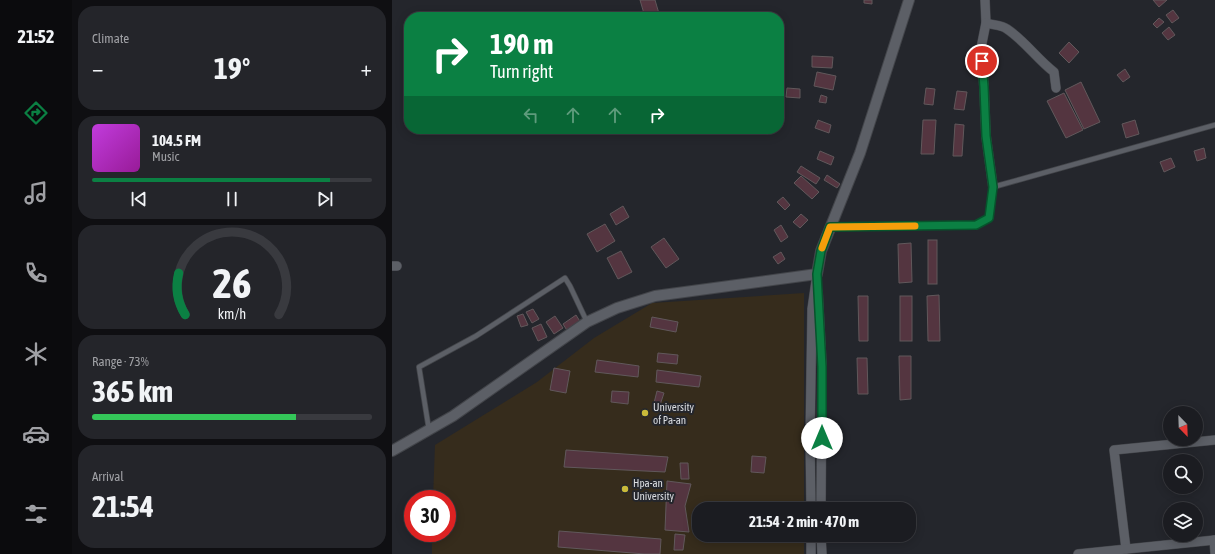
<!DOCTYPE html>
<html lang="en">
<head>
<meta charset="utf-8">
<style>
  body { margin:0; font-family:"Asap Condensed",sans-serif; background:#24252a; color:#f1f3f6; height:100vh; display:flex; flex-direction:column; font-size:15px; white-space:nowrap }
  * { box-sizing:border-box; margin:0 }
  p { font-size:13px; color:#a0a1a5 }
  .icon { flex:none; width:22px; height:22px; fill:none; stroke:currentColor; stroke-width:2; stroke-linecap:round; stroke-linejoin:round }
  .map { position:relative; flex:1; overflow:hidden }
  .sheet { display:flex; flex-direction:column; gap:6px; padding:6px; background:#0f0f12; width:320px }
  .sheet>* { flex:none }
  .top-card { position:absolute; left:12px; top:12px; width:380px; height:122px; border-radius:16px; box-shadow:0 2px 10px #0003,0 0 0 1px #393a3f; background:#0b8043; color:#fff; overflow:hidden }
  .needle { width:26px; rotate:157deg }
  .tools { position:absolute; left:771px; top:406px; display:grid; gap:8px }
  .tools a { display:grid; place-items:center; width:40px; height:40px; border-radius:50%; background:#1b1c21; box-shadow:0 2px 10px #0003,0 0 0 1px #393a3f; font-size:20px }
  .speed { position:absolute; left:12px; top:490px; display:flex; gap:8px; font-size:20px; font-weight:700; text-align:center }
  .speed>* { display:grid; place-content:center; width:52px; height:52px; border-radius:50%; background:#1b1c21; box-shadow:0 2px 10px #0003,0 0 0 1px #393a3f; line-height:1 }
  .speed .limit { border:6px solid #d22; background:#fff; color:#111 }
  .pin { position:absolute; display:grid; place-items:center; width:34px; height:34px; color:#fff; margin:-17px; border:2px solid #fff; border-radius:50%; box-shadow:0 1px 4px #0007 }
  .me { position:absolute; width:44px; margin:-22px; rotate:0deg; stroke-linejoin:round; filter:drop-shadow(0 0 3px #0008) }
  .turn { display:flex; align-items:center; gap:14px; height:84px; padding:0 20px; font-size:18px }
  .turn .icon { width:52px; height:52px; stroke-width:2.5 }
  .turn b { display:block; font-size:28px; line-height:34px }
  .lanes { display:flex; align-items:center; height:38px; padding:0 20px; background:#0003; justify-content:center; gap:20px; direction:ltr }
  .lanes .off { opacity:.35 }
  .big { font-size:30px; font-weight:700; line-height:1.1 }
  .sheet .tile { flex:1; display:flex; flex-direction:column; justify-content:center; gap:6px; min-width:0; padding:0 14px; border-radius:16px; background:#24252a }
  .sheet .dial { align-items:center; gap:0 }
  .dial svg { height:104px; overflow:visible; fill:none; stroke:#393a3f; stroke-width:7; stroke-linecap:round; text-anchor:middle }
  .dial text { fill:#f1f3f6; stroke:none }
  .song { display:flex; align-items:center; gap:12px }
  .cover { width:48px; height:48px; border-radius:6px; background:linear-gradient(135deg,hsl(290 70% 55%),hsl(300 70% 35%)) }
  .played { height:4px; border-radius:2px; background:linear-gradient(90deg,#0b8043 85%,#393a3f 85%) }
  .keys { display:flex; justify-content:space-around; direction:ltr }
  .heat { display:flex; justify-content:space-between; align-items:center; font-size:22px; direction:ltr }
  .charge { height:6px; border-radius:3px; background:linear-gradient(90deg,#34c759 73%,#393a3f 0) }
  .trip { position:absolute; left:300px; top:502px; width:224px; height:40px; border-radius:16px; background:#1b1c21; box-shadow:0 2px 10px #0003,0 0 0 1px #393a3f; font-weight:700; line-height:40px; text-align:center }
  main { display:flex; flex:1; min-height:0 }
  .tabs { display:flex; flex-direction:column; width:72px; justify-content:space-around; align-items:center; background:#0b0b0d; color:#a0a1a5 }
  .tabs .icon { width:28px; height:28px }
  .tabs .on { color:#0b8043 }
  .tabs b { font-size:18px; color:#f1f3f6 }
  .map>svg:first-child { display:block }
</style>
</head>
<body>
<main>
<nav class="tabs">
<b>21:52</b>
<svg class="icon on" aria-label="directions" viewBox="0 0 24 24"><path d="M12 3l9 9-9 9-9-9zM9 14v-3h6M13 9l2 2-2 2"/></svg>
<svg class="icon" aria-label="music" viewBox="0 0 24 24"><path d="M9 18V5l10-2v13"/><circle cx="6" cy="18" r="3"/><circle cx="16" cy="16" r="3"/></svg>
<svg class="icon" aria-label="phone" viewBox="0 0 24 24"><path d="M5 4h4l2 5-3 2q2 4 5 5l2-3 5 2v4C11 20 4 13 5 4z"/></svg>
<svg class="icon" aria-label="climate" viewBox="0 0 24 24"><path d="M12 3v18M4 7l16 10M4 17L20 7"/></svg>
<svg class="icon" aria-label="car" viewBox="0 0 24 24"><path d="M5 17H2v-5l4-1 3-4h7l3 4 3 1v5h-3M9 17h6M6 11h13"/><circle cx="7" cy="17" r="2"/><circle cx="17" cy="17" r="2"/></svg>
<svg class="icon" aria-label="filters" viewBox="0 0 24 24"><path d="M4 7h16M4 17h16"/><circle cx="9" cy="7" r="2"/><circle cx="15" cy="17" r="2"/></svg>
</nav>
<section class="sheet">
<div class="tile"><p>Climate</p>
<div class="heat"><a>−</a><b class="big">19°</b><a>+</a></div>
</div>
<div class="tile">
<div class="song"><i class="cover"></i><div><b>104.5 FM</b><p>Music</p></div></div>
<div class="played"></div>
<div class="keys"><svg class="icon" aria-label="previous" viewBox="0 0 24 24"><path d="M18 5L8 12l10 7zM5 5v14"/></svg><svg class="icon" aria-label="pause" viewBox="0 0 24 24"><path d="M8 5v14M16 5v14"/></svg><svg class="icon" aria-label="next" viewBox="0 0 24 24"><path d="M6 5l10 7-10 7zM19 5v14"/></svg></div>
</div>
<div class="tile dial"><svg viewBox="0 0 100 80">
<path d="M14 69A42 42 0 1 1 86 69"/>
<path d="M14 69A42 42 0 0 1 9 37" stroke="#0b8043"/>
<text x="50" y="56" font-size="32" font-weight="700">26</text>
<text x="50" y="72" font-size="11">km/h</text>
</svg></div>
<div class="tile"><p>Range · 73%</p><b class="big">365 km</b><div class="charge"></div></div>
<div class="tile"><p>Arrival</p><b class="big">21:54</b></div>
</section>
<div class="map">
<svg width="823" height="554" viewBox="0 0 823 554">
  <rect width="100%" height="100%" fill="#24262c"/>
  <path fill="#362c1c" d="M 412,293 L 412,509 L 307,509 L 307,535 L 412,535 L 412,554 L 40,554 L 40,533 L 55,533 L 55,499 L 41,499 L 43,445 L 145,382 L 202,338 L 260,303 Z"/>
  <g fill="#543540" stroke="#61585b">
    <path d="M 248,0 L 263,0 L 268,17 L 253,17 Z"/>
    <path d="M 472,0 L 480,0 L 480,4 L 472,3 Z"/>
    <path d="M 761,0 L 775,0 L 767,7 Z"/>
    <path d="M 781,10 L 787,18 L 780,23 L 774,15 Z"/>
    <path d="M 767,18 L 772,22 L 765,28 L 761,24 Z"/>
    <path d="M 777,27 L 783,35 L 776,40 L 770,33 Z"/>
    <path d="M 677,42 L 687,52 L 677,63 L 667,53 Z"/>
    <path d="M 420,56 L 441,57 L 440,68 L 420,67 Z"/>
    <path d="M 733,69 L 738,77 L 731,82 L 725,75 Z"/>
    <path d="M 425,72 L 444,76 L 441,90 L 422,86 Z"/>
    <path d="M 689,82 L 708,122 L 692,129 L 673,90 Z"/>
    <path d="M 395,88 L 408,89 L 408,98 L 394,97 Z"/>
    <path d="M 534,88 L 543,89 L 541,105 L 532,104 Z"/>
    <path d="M 565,91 L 575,92 L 572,110 L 562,109 Z"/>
    <path d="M 672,93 L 691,130 L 674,138 L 655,101 Z"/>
    <path d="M 429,95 L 435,97 L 434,103 L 427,102 Z"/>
    <path d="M 426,120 L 439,125 L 437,133 L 423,128 Z"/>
    <path d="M 531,120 L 544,120 L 542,154 L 529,154 Z"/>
    <path d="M 743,120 L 747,134 L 734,138 L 730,124 Z"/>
    <path d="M 563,124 L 572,125 L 570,156 L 561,156 Z"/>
    <path d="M 812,148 L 814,158 L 805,161 L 802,151 Z"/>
    <path d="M 428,151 L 442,157 L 439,165 L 425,159 Z"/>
    <path d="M 779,158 L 783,167 L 772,172 L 768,162 Z"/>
    <path d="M 409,166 L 428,178 L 424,184 L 405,172 Z"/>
    <path d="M 435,175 L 448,184 L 445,188 L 432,180 Z"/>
    <path d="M 409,176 L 427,192 L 420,199 L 402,183 Z"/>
    <path d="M 391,197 L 398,205 L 393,210 L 385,202 Z"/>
    <path d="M 231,206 L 237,217 L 224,225 L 218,214 Z"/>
    <path d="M 409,214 L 416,220 L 408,228 L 401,222 Z"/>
    <path d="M 213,224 L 223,241 L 205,252 L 195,234 Z"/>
    <path d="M 389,225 L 396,237 L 389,242 L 382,230 Z"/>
    <path d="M 272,238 L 287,259 L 274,268 L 259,247 Z"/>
    <rect x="536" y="240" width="9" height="44"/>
    <path d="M 519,243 L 520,282 L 507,283 L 506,244 Z"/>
    <path d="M 229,251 L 240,272 L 226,279 L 215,258 Z"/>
    <path d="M 389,252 L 393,259 L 386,264 L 381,257 Z"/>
    <path d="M 547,295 L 548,341 L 536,341 L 535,296 Z"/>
    <path d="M 466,296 L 476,296 L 476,341 L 467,341 Z"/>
    <rect x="508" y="296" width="12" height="45"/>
    <path d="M 141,309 L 147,319 L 140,323 L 134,312 Z"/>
    <path d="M 131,314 L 136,325 L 129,327 L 125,316 Z"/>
    <path d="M 184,315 L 189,323 L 176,332 L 171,324 Z"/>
    <path d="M 163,316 L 171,328 L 162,334 L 154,322 Z"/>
    <path d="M 260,317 L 286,322 L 284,332 L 258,327 Z"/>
    <path d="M 149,324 L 155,337 L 146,341 L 140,328 Z"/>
    <path d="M 266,353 L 286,355 L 285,364 L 265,362 Z"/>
    <path d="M 507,356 L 519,356 L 519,399 L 508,400 Z"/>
    <path d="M 465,358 L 475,358 L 476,394 L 466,394 Z"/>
    <path d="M 205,360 L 247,366 L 246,377 L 203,372 Z"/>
    <path d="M 162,368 L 178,371 L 174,393 L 158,390 Z"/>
    <path d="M 265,370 L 309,376 L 307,387 L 264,382 Z"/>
    <path d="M 220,391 L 237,392 L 236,404 L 219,402 Z"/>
    <path d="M 265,391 L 272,393 L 268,405 L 262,403 Z"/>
    <path d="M 174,450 L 276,457 L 273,472 L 172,467 Z"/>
    <path d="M 360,456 L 374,457 L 372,473 L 359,472 Z"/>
    <path d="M 288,463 L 296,463 L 297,479 L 289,479 Z"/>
    <path d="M 275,481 L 299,484 L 293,506 L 297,532 L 273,530 Z"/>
    <path d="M 167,531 L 269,539 L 268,554 L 253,554 L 166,547 Z"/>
    <path d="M 283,534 L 293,535 L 291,550 L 282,550 Z"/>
  </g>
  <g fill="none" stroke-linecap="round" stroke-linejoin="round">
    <defs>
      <g id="service">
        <path d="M 438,227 L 584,225 L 597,218 L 601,187 L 823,125"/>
        <path d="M 37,430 L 27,367 L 84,336 L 173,278 L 178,286 L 195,322"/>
      </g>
      <g id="minor">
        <path d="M 593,0 L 594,23 L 589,48 L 592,87 L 594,136 L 601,187"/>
        <path d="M 594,23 C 600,25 610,25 615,29 C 633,41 645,59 662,72 L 664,88"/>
        <path d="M 0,266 L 5,266"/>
        <path d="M 426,292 L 430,367 L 429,509"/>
        <path d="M 419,509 L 418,438 L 420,309 L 425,274"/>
        <path d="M 419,535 L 419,554"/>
        <path d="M 429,535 L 430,554"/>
        <path d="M 822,540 L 823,553"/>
        <path d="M 734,549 L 722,450 L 823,440"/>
        <path d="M 686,554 L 823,540"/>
      </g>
      <path id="tertiary" d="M 0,451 L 61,416 L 195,322 L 225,308 L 263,296 L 425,274 L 429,251 L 468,153 L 517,0"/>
    </defs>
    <use href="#service" stroke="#43454a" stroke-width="6"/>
    <use href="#minor" stroke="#43454a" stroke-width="10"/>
    <use href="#tertiary" stroke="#43454a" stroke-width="12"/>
    <use href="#service" stroke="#5c5f66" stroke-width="4.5"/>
    <use href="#minor" stroke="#5c5f66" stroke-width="9"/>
    <use href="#tertiary" stroke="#5c5f66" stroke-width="10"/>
  </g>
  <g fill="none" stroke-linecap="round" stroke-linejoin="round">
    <defs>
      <path id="route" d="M 430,438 L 430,367 L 425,274 L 429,251 L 438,227 L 584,225 L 597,218 L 601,187 L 594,136 L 592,87 L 590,61"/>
    </defs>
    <use href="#route" stroke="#07532c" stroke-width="10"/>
    <use href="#route" stroke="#0b8043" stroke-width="7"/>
    <path stroke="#f59e0b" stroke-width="7" d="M 430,248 L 438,227 L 523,226"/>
  </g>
  <g fill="#c9ba3a" stroke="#24262c" stroke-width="1.5">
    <circle cx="253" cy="413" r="4"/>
    <circle cx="233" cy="489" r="4"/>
  </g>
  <g text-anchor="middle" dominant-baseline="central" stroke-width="4" stroke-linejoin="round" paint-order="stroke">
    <g font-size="11" fill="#dbdde1" stroke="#24262c" text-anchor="start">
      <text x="261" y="407">University<tspan x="261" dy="13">of Pa-an</tspan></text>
      <text x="241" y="483">Hpa-an<tspan x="241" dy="13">University</tspan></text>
    </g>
  </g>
</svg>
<div class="tools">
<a><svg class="needle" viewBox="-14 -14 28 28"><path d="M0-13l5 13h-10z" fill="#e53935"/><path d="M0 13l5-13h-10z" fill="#a0a1a5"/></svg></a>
<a><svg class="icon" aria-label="search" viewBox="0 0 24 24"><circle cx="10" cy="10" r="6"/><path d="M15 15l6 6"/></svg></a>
<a><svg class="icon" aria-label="layers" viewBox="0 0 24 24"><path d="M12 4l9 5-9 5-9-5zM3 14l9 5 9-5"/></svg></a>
</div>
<div class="speed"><div class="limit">30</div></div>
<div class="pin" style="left:590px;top:61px;background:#d93025"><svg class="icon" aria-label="arrive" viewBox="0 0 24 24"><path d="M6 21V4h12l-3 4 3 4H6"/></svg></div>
<svg class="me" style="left:430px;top:438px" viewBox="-20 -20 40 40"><circle r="19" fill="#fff"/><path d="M0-13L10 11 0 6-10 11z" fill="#0b8043"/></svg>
<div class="trip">21:54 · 2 min · 470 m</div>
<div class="top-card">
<div class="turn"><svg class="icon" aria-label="right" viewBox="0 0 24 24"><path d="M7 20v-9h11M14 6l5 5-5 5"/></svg><div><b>190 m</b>Turn right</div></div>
<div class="lanes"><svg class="icon off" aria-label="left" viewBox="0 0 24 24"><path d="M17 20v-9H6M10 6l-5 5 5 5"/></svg><svg class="icon off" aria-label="ahead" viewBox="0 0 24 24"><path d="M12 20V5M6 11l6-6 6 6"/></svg><svg class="icon off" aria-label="ahead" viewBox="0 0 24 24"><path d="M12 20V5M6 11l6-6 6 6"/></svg><svg class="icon" aria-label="right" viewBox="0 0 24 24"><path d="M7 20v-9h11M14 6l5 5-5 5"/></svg></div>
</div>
</div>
</main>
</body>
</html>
